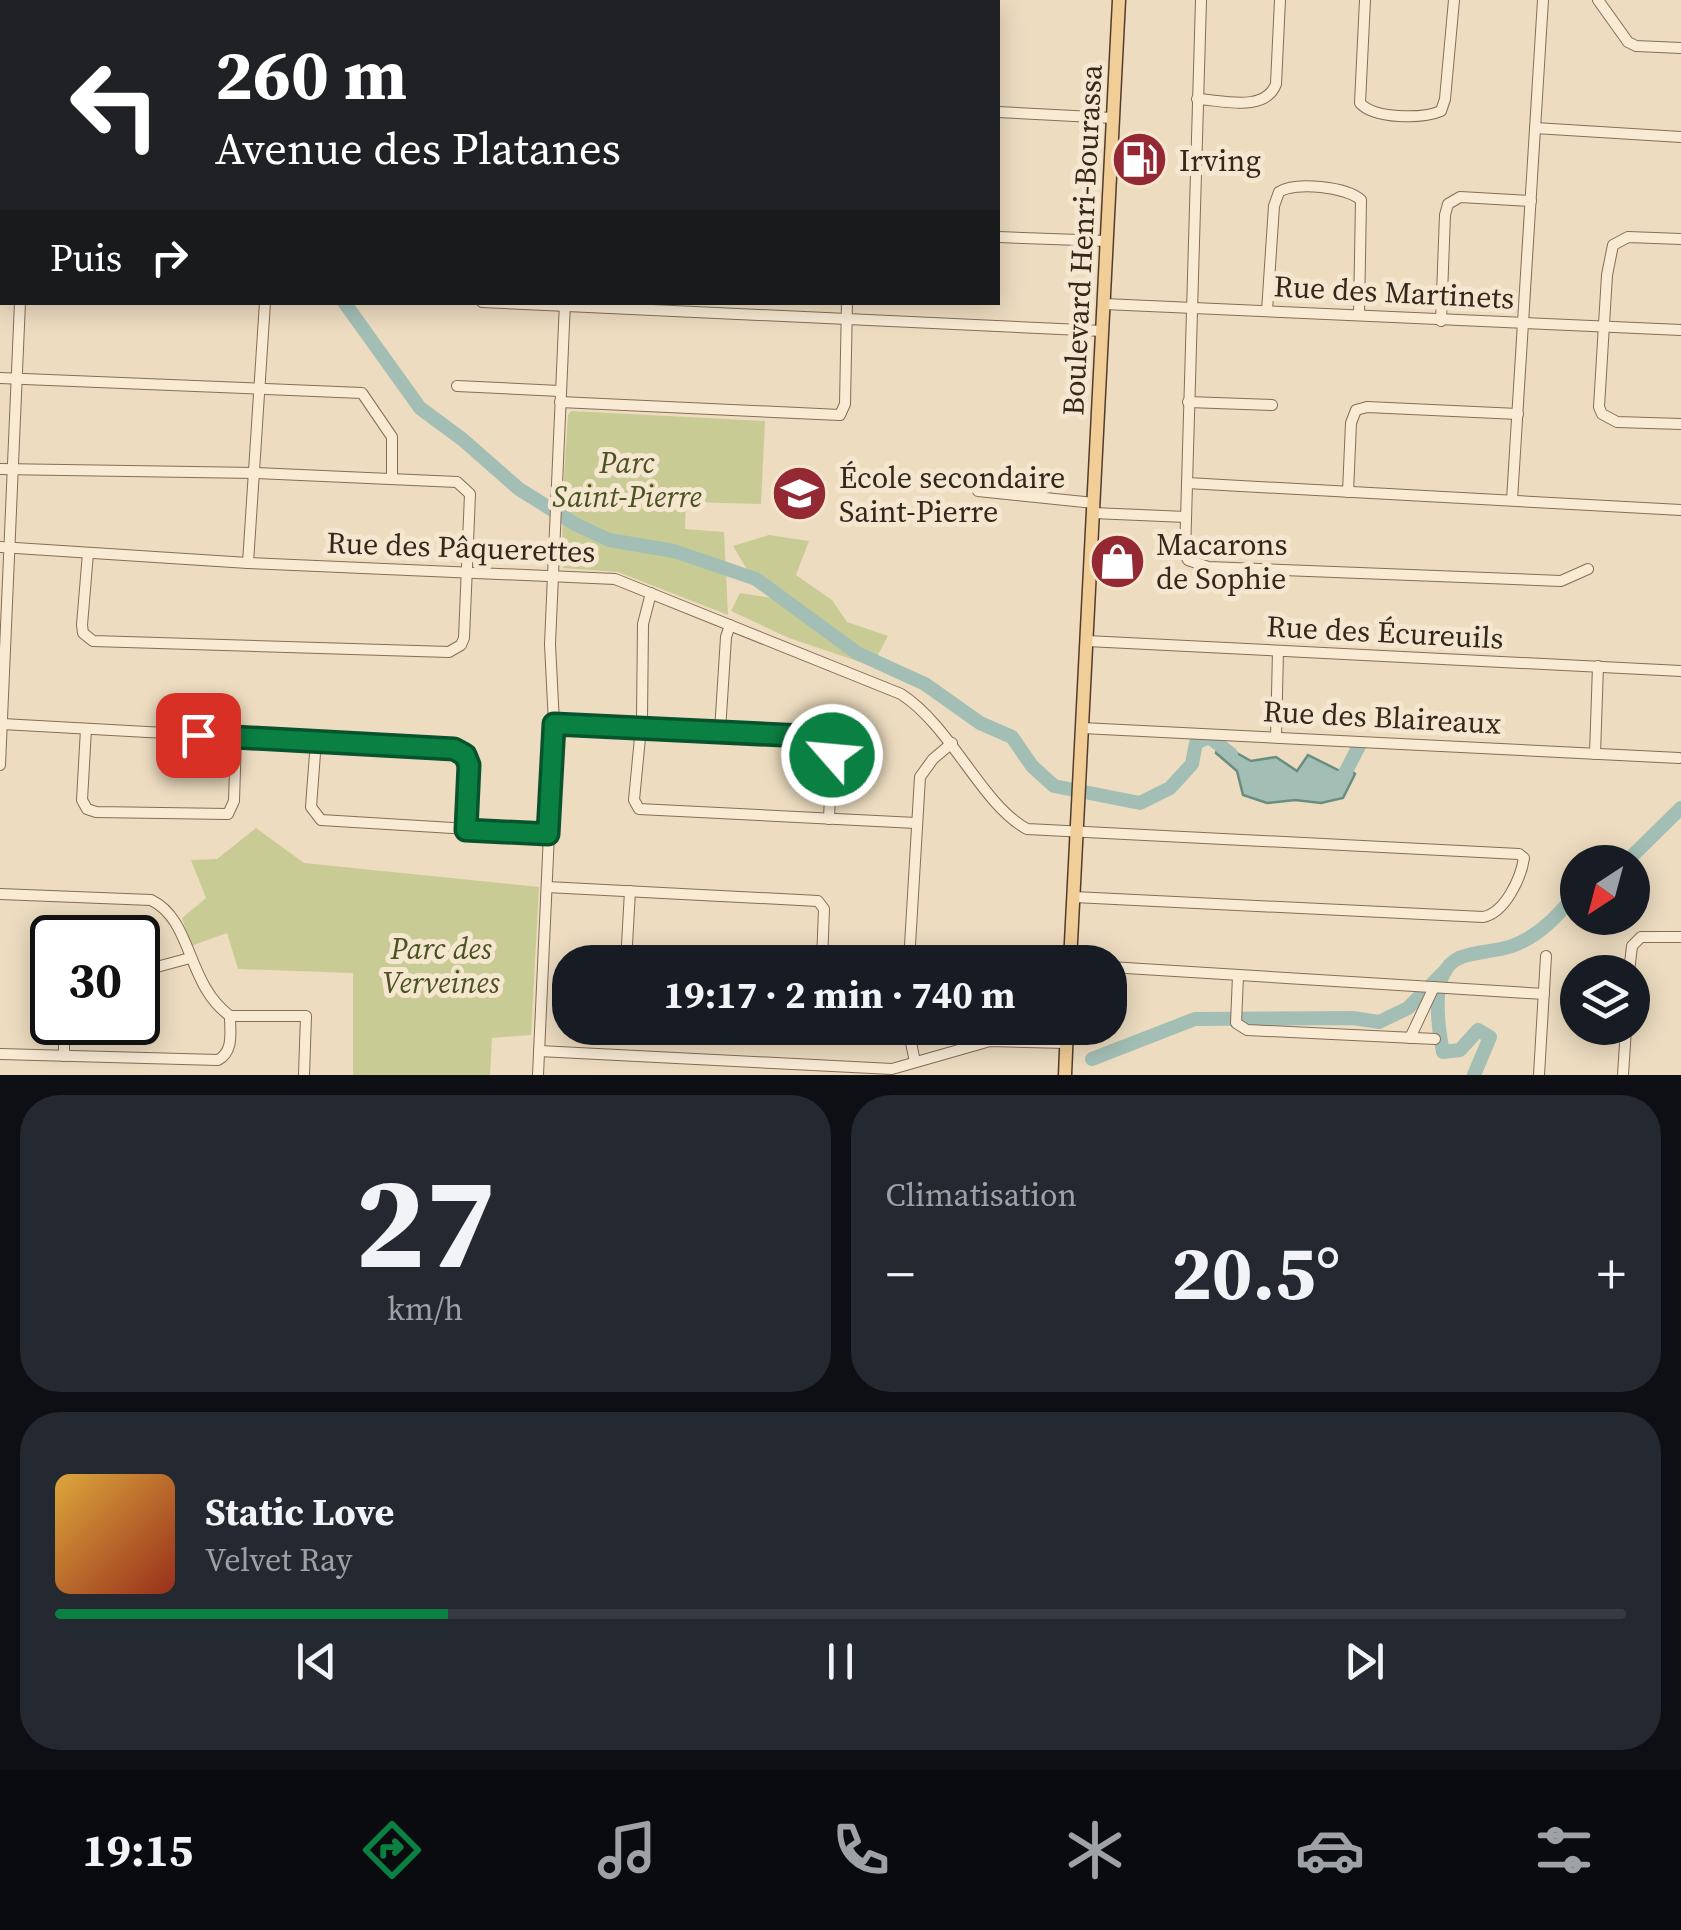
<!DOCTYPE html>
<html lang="fr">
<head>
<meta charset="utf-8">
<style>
  body { margin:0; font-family:"Source Serif 4",serif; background:#242831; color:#f1f3f6; height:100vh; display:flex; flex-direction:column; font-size:38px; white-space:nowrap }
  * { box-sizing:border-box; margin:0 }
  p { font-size:32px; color:#9ea1a6 }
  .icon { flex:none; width:55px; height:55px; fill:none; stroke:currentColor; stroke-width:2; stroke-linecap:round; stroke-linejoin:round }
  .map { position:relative; height:1075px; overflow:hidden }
  .details { display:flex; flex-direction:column; gap:20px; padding:20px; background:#0d0f14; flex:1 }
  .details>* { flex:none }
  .top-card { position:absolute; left:0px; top:0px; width:1000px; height:305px; box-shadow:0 5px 25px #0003; background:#202124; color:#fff; overflow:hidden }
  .needle { width:65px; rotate:216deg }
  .tools { position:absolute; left:1560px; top:845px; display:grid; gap:20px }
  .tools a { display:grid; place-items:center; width:90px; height:90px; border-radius:50%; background:#171b24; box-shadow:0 5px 25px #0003; font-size:50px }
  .speed { position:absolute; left:30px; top:915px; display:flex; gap:20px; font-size:50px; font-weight:700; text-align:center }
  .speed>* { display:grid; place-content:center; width:130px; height:130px; border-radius:50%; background:#171b24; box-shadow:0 5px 25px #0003; line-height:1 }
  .speed .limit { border:5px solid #111; border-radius:15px; background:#fff; color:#111 }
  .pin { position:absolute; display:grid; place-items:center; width:85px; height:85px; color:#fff; margin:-42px; border-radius:20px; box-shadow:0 5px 15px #0006 }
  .me { position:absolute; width:110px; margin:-55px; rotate:297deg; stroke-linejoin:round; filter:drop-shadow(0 0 8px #0008) }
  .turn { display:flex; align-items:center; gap:35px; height:210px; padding:0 50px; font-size:45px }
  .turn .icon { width:130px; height:130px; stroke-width:2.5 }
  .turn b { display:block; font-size:70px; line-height:85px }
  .then { display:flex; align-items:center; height:95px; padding:0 50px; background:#0003; gap:20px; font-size:38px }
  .big { font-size:75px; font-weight:700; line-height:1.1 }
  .details .card { flex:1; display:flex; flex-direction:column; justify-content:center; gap:15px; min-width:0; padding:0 35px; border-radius:40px; background:#242831 }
  .details .dial { align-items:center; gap:0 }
  .dial b { font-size:130px; line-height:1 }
  .song { display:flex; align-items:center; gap:30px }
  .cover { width:120px; height:120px; border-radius:15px; background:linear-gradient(135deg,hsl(40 70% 55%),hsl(10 70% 35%)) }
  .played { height:10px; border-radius:5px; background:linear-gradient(90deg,#0b8043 25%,#363941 25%) }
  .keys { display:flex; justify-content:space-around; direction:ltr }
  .heat { display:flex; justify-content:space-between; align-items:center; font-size:55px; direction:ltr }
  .details .tiles { flex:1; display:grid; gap:20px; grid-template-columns:1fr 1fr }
  .card:last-child { grid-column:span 2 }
  .trip { position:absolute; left:552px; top:945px; width:575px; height:100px; border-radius:40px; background:#171b24; box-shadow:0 5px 25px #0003; font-weight:700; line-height:100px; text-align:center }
  .tab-bar { display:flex; height:160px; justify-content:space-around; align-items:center; background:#090b0e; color:#9ea1a6 }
  .tab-bar .icon { width:70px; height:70px }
  .tab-bar .on { color:#0b8043 }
  .tab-bar b { font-size:45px; color:#f1f3f6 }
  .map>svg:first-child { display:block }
</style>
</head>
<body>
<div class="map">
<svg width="1681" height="1075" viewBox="0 0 1681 1075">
  <rect width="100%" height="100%" fill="#eddcc0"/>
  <g fill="#c9cb94">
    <path d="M 571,411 L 765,421 L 761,504 L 686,502 L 685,529 L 724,532 L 728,615 L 618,572 L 563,568 L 562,508 L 568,415 Z"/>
    <path d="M 769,535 L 809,541 L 796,575 L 832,600 L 847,622 L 888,636 L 872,666 L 789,638 L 731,611 L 740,593 L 771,598 L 754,581 L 733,546 Z"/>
    <path d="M 256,828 L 304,863 L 539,887 L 531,1035 L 492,1038 L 490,1075 L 353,1075 L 353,973 L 238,969 L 227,933 L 191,946 L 182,918 L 206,898 L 191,860 L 217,859 Z"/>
  </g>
  <path fill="#a3bfb5" stroke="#6a8d81" stroke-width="2.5" d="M 1219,743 L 1251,761 L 1276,757 L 1297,771 L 1308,755 L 1340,771 L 1352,771 L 1355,774 L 1343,798 L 1321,803 L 1295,800 L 1267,803 L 1243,795 L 1237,771 L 1216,753 Z"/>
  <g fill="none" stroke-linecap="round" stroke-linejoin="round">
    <g stroke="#a3bfb5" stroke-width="14">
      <path d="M 0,125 L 2,125"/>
      <path d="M 344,302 L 420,408 L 462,439 L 519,489 L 575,524 L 609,540 L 674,551 L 756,579 L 857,653 L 925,684 L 980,723 L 1012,737 L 1032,766 L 1054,786 L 1140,803 L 1170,788 L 1192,764 L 1196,743 L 1209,737 L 1231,754"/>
      <path d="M 1334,780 L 1343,777 L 1360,744"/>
      <path d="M 1626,862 L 1681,808"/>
      <path d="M 1092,1059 L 1195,1019 L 1353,1018 L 1379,1022 L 1408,1008 L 1445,971"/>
      <path d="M 1474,1075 L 1490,1037 L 1478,1030 L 1460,1050 L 1443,1052 C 1438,1027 1429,972 1459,958 C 1475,951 1495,952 1512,946 C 1540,936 1559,914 1578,892"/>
    </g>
    <defs>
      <g id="minor">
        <path d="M 705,0 L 748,2"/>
        <path d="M 1201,0 L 1185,554 L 1188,560 L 1208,567 L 1561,581 L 1588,569"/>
        <path d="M 1365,0 L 1360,103 C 1374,119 1422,119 1441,111 L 1445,99 L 1454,0"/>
        <path d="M 1598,0 L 1628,42 L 1636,46 L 1681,48"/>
        <path d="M 35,2 L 35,0"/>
        <path d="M 578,2 L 578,0"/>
        <path d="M 795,2 L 798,0"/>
        <path d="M 0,67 L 2,67"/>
        <path d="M 1197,99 C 1222,100 1265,113 1276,84 L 1280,0"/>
        <path d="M 998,112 L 1113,118"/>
        <path d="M 1535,128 L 1681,137"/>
        <path d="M 0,209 L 2,209"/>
        <path d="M 998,237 L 1107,241"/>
        <path d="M 1681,239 L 1628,237 L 1613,245 L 1607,275 L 1599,407 L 1602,414 L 1617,422 L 1681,424"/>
        <path d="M 0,291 L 2,291"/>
        <path d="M 482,302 L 1103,331"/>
        <path d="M 1104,304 L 1681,330"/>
        <path d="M 1267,311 L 1274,206 L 1279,192 C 1295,181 1347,187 1361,200 L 1359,315"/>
        <path d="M 1441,321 L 1445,215 L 1448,204 L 1460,197 L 1531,201"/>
        <path d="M 0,378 L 362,393 L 392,437 L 392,479"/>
        <path d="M 457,386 L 560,391"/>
        <path d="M 560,402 L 840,415 L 845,404 L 847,302"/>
        <path d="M 1188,402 L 1272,405"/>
        <path d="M 0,469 L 256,473 L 457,482 L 470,494 L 464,638 L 461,645 L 449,652 L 93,641 L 83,633 L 82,625 L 88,553"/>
        <path d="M 1187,483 L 1681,510"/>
        <path d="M 978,491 L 1094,503"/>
        <path d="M 1348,492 L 1351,423 L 1356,410 L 1367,407 L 1518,414"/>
        <path d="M 1512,500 L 1543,0"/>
        <path d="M 1093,513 L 1186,517"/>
        <path d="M 0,547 L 248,563 L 615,579 L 901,694 C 952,727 981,804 1027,829 L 1519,854 L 1524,858 C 1521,878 1505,913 1483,917 L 1074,897"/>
        <path d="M 248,563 L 265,302"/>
        <path d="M 651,593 L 643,624 L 642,717 L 634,800 L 639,809 L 916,823"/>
        <path d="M 1087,641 L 1681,671"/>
        <path d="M 2,724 L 455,749 L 465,755 L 469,765 L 466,830"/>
        <path d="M 554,724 L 824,737 L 832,748 L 829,819"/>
        <path d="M 1082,728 L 1679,758"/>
        <path d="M 86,729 L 82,800 L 87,809 L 96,812 L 228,814 L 234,801 L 236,737"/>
        <path d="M 720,731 L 726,637 L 730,625"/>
        <path d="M 1276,737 L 1278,651"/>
        <path d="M 316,740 L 311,807 L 321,820 L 549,834"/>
        <path d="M 1595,754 L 1598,666"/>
        <path d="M 0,765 L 20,302"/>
        <path d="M 547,887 L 818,901 L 824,909 L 822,962"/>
        <path d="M 0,894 L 151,900 C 193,920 186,984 230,1016 L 306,1016 L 304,1075"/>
        <path d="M 626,962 L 630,891"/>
        <path d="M 909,962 L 920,777 L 933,759 L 952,743"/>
        <path d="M 1110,967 L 1544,994"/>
        <path d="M 138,972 L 190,958"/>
        <path d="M 1629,972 L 1632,946 L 1641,937 L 1681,937"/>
        <path d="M 1238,976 L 1236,1023 L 1247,1030 L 1435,1039"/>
        <path d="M 908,1028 L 915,1062"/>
        <path d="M 1410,1038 L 1434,987"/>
        <path d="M 539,1051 L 892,1069 L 990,1041 L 1066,1043"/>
        <path d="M 0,1054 L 218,1060 C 234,1051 230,1033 230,1016"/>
        <path d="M 64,1056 L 64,1022"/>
        <path d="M 538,1075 L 554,724 L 550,644 L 565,302"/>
        <path d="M 1539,1075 L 1546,956"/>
        <path d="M 1623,1075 L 1626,1028"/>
      </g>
      <g id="major">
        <path d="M 1070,962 L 1119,0"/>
        <path d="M 1065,1075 L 1067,1028"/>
      </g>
    </defs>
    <use href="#minor" stroke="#866d58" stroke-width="12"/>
    <use href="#major" stroke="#533c2d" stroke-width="15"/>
    <use href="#minor" stroke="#f8ead3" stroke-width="10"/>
    <use href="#major" stroke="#f1cd97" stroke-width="12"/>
  </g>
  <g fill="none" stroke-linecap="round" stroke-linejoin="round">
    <defs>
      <path id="route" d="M 198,735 L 454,749 L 465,755 L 469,765 L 466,830 L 548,834 L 554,724 L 824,737 L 832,748 L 832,755"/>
    </defs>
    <use href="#route" stroke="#07532c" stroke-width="25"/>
    <use href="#route" stroke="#0b8043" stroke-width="18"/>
  </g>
  <defs>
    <symbol id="fuel-disc" viewBox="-11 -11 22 22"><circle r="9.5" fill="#942933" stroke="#f5e7cf"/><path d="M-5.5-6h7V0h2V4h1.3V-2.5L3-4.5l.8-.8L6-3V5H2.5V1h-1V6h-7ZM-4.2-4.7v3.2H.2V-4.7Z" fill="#fff"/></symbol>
    <symbol id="school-disc" viewBox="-11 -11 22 22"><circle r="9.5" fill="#942933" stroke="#f5e7cf"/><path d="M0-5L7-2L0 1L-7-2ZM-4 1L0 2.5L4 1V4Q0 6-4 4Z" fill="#fff"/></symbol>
    <symbol id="shop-disc" viewBox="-11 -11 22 22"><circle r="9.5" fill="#942933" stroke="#f5e7cf"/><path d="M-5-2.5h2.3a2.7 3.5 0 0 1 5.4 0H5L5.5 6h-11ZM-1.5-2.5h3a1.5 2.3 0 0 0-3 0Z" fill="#fff"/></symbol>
  </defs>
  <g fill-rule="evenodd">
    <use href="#fuel-disc" x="1108" y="128" width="63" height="63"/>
    <use href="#school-disc" x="768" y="462" width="63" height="63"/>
    <use href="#shop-disc" x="1086" y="530" width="63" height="63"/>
  </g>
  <g text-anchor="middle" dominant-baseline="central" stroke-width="10" stroke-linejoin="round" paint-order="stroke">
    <g font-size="30" fill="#36271d" stroke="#f5e7cf" text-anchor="start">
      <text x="1179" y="160">Irving</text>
      <text x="839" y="477">École secondaire<tspan x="839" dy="34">Saint-Pierre</tspan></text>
      <text x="1156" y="544">Macarons<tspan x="1156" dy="34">de Sophie</tspan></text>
    </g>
    <g font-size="30" fill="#36271d" stroke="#f5e7cf">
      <text transform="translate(1082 240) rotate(-87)">Boulevard Henri-Bourassa</text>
      <text transform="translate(1394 292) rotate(3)">Rue des Martinets</text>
      <text transform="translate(461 547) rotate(2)">Rue des Pâquerettes</text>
      <text transform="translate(1385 632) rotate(3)">Rue des Écureuils</text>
      <text transform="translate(1382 717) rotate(3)">Rue des Blaireaux</text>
    </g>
    <g font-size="30" font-style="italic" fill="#4a5223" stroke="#f5e7cf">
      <text x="627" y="462">Parc<tspan x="627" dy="34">Saint-Pierre</tspan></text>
      <text x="441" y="948">Parc des<tspan x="441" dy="34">Verveines</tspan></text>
    </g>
  </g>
</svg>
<div class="tools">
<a><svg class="needle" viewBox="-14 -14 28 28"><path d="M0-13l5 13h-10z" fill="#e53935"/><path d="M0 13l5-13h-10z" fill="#9ea1a6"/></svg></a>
<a><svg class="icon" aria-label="layers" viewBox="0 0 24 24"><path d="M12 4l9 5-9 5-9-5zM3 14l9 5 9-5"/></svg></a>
</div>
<div class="speed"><div class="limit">30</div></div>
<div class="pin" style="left:198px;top:735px;background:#d93025"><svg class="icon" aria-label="arrive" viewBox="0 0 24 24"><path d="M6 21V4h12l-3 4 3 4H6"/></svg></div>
<svg class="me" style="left:832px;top:755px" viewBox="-20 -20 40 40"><circle r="17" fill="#0b8043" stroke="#fff" stroke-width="3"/><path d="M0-11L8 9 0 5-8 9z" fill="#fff"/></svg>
<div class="trip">19:17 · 2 min · 740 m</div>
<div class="top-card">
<div class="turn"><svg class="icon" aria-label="left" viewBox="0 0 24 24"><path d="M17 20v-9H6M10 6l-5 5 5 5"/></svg><div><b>260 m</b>Avenue des Platanes</div></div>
<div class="then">Puis<svg class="icon" aria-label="right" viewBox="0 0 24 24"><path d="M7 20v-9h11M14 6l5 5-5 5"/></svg></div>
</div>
</div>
<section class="details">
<div class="tiles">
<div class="card dial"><b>27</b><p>km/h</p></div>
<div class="card"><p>Climatisation</p>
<div class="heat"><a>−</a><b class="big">20.5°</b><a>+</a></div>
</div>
<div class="card">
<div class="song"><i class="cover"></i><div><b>Static Love</b><p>Velvet Ray</p></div></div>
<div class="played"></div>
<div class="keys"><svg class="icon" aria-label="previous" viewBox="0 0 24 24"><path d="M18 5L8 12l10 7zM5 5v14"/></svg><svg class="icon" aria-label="pause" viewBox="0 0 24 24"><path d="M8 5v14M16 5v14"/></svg><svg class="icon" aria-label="next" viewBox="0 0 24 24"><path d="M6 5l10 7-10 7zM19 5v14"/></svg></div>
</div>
</div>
</section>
<nav class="tab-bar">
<b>19:15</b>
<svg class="icon on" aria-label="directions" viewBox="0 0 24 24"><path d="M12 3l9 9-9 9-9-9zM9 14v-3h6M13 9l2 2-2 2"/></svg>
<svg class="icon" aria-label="music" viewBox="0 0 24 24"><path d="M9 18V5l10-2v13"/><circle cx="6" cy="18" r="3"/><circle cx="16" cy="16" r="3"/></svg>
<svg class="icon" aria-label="phone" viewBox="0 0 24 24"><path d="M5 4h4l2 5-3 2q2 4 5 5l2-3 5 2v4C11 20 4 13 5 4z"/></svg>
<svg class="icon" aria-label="climate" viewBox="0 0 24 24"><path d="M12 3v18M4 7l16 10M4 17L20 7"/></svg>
<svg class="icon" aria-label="car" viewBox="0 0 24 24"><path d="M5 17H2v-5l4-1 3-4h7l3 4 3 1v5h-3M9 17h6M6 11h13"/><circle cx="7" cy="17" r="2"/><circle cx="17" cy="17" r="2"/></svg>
<svg class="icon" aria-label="filters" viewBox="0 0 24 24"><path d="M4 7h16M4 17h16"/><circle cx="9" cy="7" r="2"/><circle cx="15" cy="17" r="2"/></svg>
</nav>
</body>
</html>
